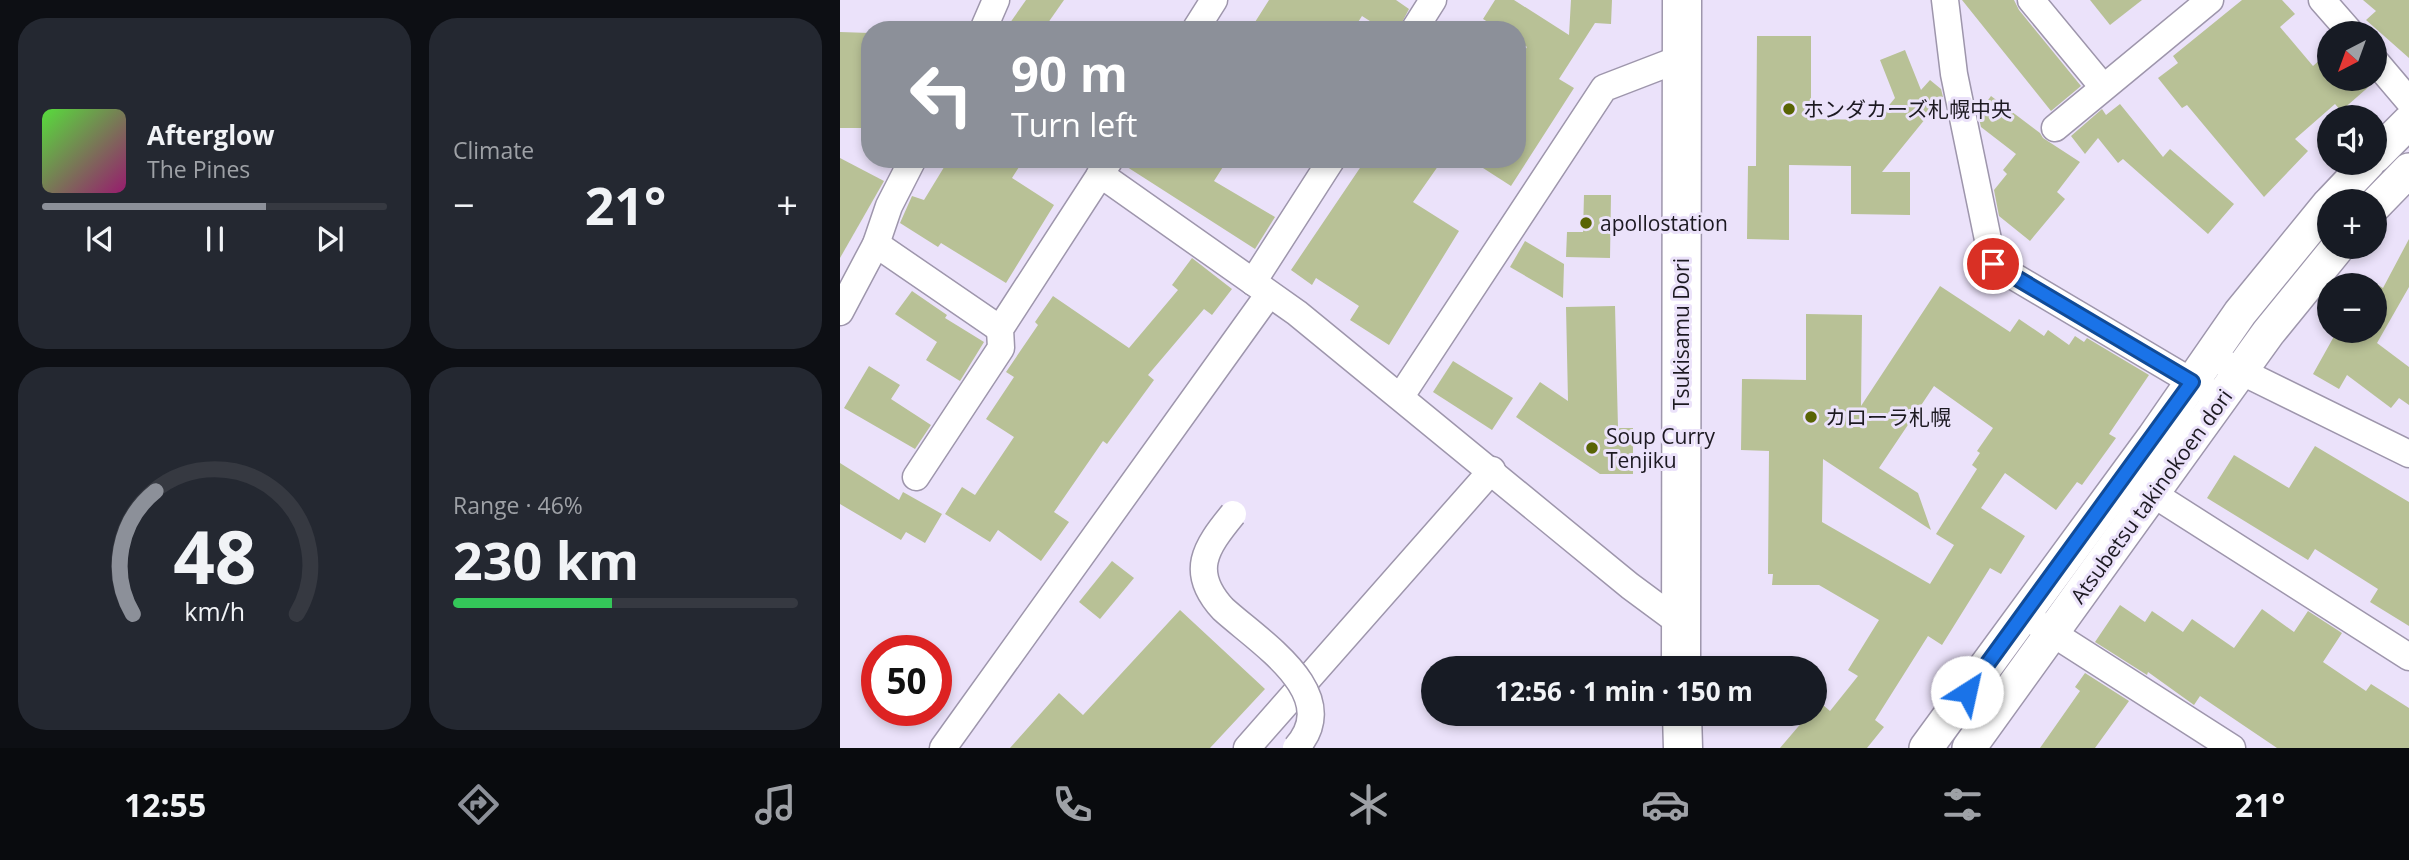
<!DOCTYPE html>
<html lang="en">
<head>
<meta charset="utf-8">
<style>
  body { margin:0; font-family:"Open Sans","Noto Sans JP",sans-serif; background:#242831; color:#f1f3f6; height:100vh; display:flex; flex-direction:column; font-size:26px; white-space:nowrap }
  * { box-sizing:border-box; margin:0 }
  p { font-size:23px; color:#9ea1a6 }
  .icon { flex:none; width:38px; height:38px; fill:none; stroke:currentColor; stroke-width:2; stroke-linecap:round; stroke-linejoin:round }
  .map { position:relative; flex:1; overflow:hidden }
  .drawer { display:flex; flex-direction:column; gap:18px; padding:18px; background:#0d0f14; width:840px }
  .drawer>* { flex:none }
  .hud { position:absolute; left:21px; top:21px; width:665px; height:147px; border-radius:28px; box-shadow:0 4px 10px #0003; background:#8c9099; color:#fff; overflow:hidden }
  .needle { width:46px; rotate:221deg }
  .fabs { position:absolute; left:1477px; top:21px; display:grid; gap:14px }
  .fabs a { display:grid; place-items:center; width:70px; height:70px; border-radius:50%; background:#171b24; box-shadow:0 4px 10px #0003; font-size:35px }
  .speed { position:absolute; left:21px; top:635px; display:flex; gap:14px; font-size:35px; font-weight:700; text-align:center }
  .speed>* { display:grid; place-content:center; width:91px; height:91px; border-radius:50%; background:#171b24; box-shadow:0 4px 10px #0003; line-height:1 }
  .speed .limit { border:10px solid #d22; background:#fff; color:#111 }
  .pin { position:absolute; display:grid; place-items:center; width:60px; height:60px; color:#fff; margin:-30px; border:4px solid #fff; border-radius:50%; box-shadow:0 2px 7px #0007 }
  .me { position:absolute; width:77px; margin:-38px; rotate:35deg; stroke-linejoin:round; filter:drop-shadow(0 0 5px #0008) }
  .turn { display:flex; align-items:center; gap:24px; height:147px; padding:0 35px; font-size:32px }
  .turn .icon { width:91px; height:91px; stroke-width:2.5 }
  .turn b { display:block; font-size:49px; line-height:60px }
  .big { font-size:52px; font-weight:700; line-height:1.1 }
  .drawer .widget { flex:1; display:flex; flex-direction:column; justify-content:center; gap:10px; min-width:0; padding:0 24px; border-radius:28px; background:#242831 }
  .drawer .dial { align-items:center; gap:0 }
  .dial svg { height:182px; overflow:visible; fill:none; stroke:#363941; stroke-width:7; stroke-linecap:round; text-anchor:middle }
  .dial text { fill:#f1f3f6; stroke:none }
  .song { display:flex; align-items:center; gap:21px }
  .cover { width:84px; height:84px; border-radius:10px; background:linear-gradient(135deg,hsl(110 70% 55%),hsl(320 70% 35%)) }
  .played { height:7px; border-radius:4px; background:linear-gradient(90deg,#8c9099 65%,#363941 65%) }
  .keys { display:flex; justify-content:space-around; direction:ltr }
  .heat { display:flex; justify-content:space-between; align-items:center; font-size:38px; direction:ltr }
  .charge { height:10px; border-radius:5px; background:linear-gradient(90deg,#34c759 46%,#363941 0) }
  .drawer .tiles { flex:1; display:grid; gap:18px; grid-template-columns:repeat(2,1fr) }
  .trip { position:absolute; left:581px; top:656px; width:406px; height:70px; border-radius:35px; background:#171b24; box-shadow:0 4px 10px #0003; font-weight:700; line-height:70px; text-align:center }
  .menu { display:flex; height:112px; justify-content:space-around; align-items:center; background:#090b0e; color:#9ea1a6 }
  .menu .icon { width:49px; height:49px }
  .menu .selected { color:#8c9099 }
  .menu b { font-size:32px; color:#f1f3f6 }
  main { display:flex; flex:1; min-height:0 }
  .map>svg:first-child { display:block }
</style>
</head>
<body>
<main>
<section class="drawer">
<div class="tiles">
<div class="widget">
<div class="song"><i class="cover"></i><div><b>Afterglow</b><p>The Pines</p></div></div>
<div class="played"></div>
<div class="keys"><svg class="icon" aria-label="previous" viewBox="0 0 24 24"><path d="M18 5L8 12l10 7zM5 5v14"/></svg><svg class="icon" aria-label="pause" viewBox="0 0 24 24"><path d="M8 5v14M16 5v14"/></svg><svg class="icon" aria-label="next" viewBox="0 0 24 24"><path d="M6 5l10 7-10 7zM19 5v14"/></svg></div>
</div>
<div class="widget"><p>Climate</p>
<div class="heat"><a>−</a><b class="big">21°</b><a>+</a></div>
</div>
<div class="widget dial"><svg viewBox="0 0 100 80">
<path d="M14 69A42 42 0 1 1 86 69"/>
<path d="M14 69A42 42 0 0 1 24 15" stroke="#8c9099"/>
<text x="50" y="56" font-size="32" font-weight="700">48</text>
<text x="50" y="72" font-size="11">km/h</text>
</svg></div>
<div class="widget"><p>Range · 46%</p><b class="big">230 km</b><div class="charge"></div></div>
</div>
</section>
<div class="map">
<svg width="1569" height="748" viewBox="0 0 1569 748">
  <rect width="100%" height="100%" fill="#ebe2fa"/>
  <g fill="#b8c196" fill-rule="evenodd">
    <path d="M 186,0 L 224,0 L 203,30 L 165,30 Z"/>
    <path d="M 429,0 L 556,0 L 569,9 L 558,30 L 544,30 L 522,16 L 513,30 L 410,30 Z"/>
    <path d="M 655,0 L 674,0 L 729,35 L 731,0 L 772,0 L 771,24 L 755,23 L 719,79 L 734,88 L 671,186 L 629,159 L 677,159 L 677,62 L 687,47 L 677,40 L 677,30 L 661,30 L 643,19 Z"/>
    <path d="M 1122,0 L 1174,0 L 1179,10 L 1241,86 L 1211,111 Z"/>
    <path d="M 1250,0 L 1302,0 L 1270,25 Z"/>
    <path d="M 1402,0 L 1442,0 L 1455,14 L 1440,27 L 1473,66 L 1489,52 L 1489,79 L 1529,79 L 1533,83 L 1501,111 L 1495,104 L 1455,139 L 1468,151 L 1424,197 L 1347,105 L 1342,108 L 1318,78 L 1338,63 L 1333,56 Z"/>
    <path d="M 1523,0 L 1569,0 L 1569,58 L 1526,20 L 1536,11 Z"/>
    <path d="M 0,32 L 30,33 L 30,128 L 0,128 Z"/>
    <path d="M 917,36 L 971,36 L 971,119 L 1037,120 L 1055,98 L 1040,60 L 1065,50 L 1081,90 L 1090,80 L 1101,89 L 1103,97 L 1042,172 L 1070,172 L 1070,215 L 1011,214 L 1011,166 L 949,165 L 949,240 L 907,239 L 908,166 L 916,166 Z"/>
    <path d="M 1151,96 L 1200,133 L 1203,138 L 1240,162 L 1217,192 L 1225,199 L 1190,241 L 1159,216 L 1154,190 L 1167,174 L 1163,170 L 1176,154 L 1141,127 L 1138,114 Z"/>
    <path d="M 1280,104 L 1323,157 L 1330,149 L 1394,204 L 1368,234 L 1283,159 L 1278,163 L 1258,138 L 1245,154 L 1231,136 L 1262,109 L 1266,115 Z"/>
    <path d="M 0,158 L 44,181 L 0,258 Z"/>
    <path d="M 109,159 L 184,159 L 172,178 L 214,205 L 166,283 L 101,243 L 98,247 L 60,223 L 72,196 L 84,200 Z"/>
    <path d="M 284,159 L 388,159 L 374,181 L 435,217 L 415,249 L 284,165 Z"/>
    <path d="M 526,159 L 603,159 L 573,202 L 619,231 L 549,345 L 510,320 L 519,306 L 476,278 L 472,285 L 451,270 Z"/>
    <path d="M 744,195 L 771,195 L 770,258 L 726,257 L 727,232 L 743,232 Z"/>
    <path d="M 1569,239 L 1569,287 L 1537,343 L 1569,367 L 1569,405 L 1559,398 L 1551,408 L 1507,375 L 1499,389 L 1473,374 L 1497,331 L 1535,331 L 1535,283 L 1543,288 Z"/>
    <path d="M 685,241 L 724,264 L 723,298 L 670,267 Z"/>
    <path d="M 352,258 L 392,289 L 372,315 L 364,309 L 308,375 L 314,380 L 267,444 L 263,441 L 214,512 L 229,522 L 201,561 L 158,530 L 150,542 L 105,514 L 122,487 L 135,495 L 174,437 L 146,419 L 174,377 L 166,372 L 198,325 L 195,322 L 213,296 L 289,348 L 338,290 L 332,285 Z"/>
    <path d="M 1100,286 L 1170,332 L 1179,319 L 1204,336 L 1208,330 L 1229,345 L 1235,336 L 1244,342 L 1247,338 L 1309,375 L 1269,434 L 1276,438 L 1242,485 L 1237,482 L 1216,510 L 1165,473 L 1141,508 L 1185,536 L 1161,574 L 1150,568 L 1102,645 L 1088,636 L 1035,720 L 1044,727 L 1027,748 L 940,748 L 969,714 L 975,714 L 975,698 L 990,711 L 1018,676 L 1008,670 L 1039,620 L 979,585 L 932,585 L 933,574 L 928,574 L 929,451 L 901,450 L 902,379 L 966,380 L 966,314 L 1022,315 L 1021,406 ZM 1094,386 L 1153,428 L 1137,451 L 1140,453 L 1132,465 L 1137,469 L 1096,534 L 1114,545 L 1090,584 L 982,522 L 983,459 L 1091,530 L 1078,493 L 1039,468 Z"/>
    <path d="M 72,291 L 107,315 L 105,318 L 144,342 L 120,381 L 86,360 L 97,342 L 55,314 Z"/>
    <path d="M 775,306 L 778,428 L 793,428 L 793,474 L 760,474 L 676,417 L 700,382 L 728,401 L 726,307 Z"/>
    <path d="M 613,361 L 673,398 L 652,430 L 593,392 Z"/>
    <path d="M 29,366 L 60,385 L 51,399 L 91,425 L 75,449 L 4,408 Z"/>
    <path d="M 1475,446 L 1569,502 L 1569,626 L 1530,602 L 1538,589 L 1475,549 L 1468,560 L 1367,498 L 1394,455 L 1449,488 Z"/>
    <path d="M 0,463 L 59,500 L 63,492 L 102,514 L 85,543 L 66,532 L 61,540 L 0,504 Z"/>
    <path d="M 272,561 L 294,578 L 260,619 L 239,602 Z"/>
    <path d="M 1280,605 L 1305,622 L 1312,611 L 1343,632 L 1352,619 L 1394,648 L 1422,609 L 1454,632 L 1468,611 L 1502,633 L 1483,662 L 1526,691 L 1531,684 L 1569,708 L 1569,748 L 1437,748 L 1360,696 L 1354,705 L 1308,672 L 1307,675 L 1255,642 Z"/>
    <path d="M 340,610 L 425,689 L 370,748 L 170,748 L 219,693 L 243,715 Z"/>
    <path d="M 1245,673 L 1289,701 L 1255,748 L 1200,748 L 1240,691 L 1235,687 Z"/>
  </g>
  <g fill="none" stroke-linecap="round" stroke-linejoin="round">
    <defs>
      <g id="minor">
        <path d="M 1105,0 L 1114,74 L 1153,264 L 1369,392"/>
        <path d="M 1191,0 L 1263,87"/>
        <path d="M 1482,0 L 1511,33"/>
        <path d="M 143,30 L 156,0"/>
        <path d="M 355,30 L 374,0"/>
        <path d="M 574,30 L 593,0"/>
        <path d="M 1535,61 L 1569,101"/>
        <path d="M 1215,128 L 1370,0"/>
        <path d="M 260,174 L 457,313 L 790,586 L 840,623"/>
        <path d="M 36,244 L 160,329"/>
        <path d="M 413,282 L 492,159"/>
        <path d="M 0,312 L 36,244 L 49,206 L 73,159"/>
        <path d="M 1384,363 L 1569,454"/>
        <path d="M 561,396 L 764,88 L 842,58"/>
        <path d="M 76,477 L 161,348 L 160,329 L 269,161"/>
        <path d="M 1296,483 L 1569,657"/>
        <path d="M 1195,622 L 1392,748"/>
        <path d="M 103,748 L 429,294"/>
        <path d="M 407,748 L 652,470"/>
      </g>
      <g id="major">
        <path d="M 1535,156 L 1569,122"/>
        <path d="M 1492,201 L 1528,163"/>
        <path d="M 1535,205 L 1569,170"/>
        <path d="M 1086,748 L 1314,437 L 1400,313 L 1489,204"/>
        <path d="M 1129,748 L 1428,333 L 1498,247"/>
      </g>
      <g id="highway">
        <path d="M 841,668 L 842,0"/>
        <path d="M 842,714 L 843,748"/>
      </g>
    </defs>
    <use href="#minor" stroke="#9e96ac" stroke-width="29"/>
    <use href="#major" stroke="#9e96ac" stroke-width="36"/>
    <use href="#highway" stroke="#9e96ac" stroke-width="41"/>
    <use href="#minor" stroke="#fff" stroke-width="26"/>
    <use href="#major" stroke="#fff" stroke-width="33"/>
    <use href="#highway" stroke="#fff" stroke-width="38"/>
    <defs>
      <path id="minor-bridge" d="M 393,514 C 365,548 349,572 383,609 C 419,642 505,694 456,748"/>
    </defs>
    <use href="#minor-bridge" stroke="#9e96ac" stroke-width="29" stroke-linecap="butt"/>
    <use href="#minor-bridge" stroke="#fff" stroke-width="26"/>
  </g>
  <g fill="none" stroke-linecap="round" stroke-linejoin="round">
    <defs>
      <path id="route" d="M 1127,692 L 1352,382 L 1153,264"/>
    </defs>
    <use href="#route" stroke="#114b97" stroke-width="18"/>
    <use href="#route" stroke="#1a73e8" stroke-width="12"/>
  </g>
  <g fill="#596405" stroke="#ebe2fa" stroke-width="2.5">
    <circle cx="949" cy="109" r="7"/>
    <circle cx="746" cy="223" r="7"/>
    <circle cx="971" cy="417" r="7"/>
    <circle cx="752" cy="448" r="7"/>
  </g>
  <g text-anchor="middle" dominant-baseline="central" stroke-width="6" stroke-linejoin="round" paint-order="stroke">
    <g font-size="21" fill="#1c1921" stroke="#ebe2fa" text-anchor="start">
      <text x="963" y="109">ホンダカーズ札幌中央</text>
      <text x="760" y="223">apollostation</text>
      <text x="985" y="417">カローラ札幌</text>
      <text x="766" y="436">Soup Curry<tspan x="766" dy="24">Tenjiku</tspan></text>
    </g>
    <g font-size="21" fill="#1c1921" stroke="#ebe2fa">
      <text transform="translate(841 334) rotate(-90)">Tsukisamu Dori</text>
      <text transform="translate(1311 496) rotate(-54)">Atsubetsu takinokoen dori</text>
    </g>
  </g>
</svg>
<div class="fabs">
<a><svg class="needle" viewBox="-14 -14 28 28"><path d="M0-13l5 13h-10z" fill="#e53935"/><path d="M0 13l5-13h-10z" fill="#9ea1a6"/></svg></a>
<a><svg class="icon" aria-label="sound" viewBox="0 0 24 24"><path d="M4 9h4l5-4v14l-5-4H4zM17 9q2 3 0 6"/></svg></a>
<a>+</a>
<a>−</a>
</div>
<div class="speed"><div class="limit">50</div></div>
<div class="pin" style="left:1153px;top:264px;background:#d93025"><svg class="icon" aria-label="arrive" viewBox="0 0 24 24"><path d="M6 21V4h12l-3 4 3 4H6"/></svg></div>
<svg class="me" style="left:1127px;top:692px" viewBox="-20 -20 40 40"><circle r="19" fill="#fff"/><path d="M0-13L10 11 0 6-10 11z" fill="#1a73e8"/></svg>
<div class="trip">12:56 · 1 min · 150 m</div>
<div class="hud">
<div class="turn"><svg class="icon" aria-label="left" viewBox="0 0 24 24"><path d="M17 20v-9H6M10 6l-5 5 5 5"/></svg><div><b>90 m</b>Turn left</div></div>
</div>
</div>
</main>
<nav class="menu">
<b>12:55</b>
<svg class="icon selected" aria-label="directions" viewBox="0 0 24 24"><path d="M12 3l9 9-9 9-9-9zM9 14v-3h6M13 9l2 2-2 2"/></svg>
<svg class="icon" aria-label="music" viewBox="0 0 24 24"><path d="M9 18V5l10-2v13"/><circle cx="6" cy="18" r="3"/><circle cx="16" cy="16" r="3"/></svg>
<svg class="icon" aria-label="phone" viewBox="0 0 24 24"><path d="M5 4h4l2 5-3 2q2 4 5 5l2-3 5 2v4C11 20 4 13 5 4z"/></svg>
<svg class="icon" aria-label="climate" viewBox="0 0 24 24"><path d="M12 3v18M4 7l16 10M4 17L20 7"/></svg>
<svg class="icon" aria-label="car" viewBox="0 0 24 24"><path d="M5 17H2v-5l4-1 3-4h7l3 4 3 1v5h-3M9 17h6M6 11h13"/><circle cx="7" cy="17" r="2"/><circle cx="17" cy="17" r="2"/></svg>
<svg class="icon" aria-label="filters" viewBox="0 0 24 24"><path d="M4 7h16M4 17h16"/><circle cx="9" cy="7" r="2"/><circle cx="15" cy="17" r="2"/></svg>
<b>21°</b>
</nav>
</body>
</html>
